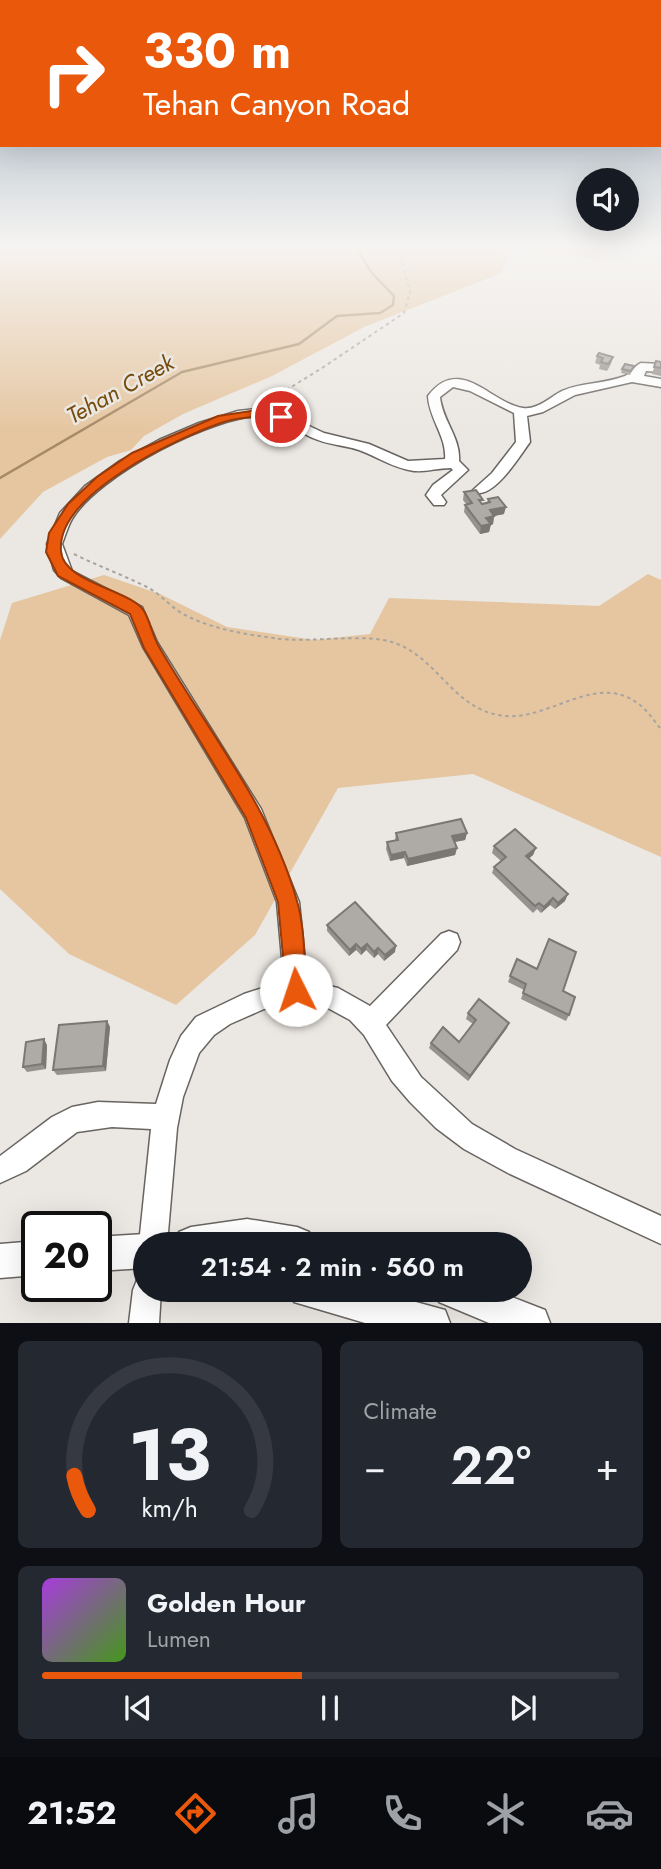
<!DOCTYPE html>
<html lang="en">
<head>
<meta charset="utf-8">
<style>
  body { margin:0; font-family:Jost,sans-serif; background:#242831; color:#f1f3f6; height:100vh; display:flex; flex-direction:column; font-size:26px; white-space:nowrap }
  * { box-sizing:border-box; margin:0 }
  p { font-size:23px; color:#9ea1a6 }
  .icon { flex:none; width:38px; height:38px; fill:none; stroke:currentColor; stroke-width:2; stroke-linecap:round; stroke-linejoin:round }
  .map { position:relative; height:1323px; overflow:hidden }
  .details { display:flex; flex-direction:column; gap:18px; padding:18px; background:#0d0f14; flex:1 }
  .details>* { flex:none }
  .top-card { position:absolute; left:0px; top:0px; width:662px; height:147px; box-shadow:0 7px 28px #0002; background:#ea580c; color:#fff; overflow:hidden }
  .controls { position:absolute; left:576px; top:168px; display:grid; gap:14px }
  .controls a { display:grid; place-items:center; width:63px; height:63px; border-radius:50%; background:#171b24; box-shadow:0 7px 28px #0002; font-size:35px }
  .speed { position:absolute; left:21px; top:1211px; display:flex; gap:14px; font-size:35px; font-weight:700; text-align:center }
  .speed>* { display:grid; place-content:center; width:91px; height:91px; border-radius:50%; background:#171b24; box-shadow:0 7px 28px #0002; line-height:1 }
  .speed .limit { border:4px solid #111; border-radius:10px; background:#fff; color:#111 }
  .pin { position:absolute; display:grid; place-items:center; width:60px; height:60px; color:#fff; margin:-30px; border:4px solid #fff; border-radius:50%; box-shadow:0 2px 7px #0007 }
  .me { position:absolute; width:77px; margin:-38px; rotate:356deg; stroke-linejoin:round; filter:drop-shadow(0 0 5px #0008) }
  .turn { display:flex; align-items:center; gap:24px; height:147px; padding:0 28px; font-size:32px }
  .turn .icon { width:91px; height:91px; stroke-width:2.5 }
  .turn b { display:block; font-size:49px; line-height:60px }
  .big { font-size:52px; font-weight:600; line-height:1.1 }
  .details .tile { flex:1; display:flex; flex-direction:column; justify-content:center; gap:10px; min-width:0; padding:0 24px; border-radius:10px; background:#242831 }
  .details .dial { align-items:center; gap:0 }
  .dial svg { height:182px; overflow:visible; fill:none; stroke:#363941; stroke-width:7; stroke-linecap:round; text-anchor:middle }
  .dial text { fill:#f1f3f6; stroke:none }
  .song { display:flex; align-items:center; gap:21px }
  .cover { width:84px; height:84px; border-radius:10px; background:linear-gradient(135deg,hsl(280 70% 55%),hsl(100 70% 35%)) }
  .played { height:7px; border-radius:4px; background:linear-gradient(90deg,#ea580c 45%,#363941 45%) }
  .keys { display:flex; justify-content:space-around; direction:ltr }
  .heat { display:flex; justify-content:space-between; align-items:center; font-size:38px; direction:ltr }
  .details .tiles { flex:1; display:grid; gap:18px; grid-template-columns:1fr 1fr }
  .tile:last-child { grid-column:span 2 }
  .trip { position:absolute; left:133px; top:1232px; width:399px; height:70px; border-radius:35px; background:#171b24; box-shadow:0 7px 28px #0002; font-weight:600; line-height:70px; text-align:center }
  .tab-bar { display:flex; height:112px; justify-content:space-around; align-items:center; background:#090b0e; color:#9ea1a6 }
  .tab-bar .icon { width:49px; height:49px }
  .tab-bar .current { color:#ea580c }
  .tab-bar b { font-size:32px; color:#f1f3f6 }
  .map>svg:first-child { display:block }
</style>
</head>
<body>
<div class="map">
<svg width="661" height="1323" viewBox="0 0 661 1323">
  <rect width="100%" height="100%" fill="#ebe7e2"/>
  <g fill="#e5c6a1">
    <path d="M 0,246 L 494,246 L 507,258 L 502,273 L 364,327 L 272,376 L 183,414 L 144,436 L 131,450 L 107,457 L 43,492 L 0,539 Z"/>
    <path d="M 519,246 L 590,246 L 606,260 L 547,253 Z"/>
    <path d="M 648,574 L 661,580 L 661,857 L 473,774 L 338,788 L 255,935 L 176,1005 L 69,954 L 0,889 L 0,640 L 12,603 L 104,575 L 160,594 L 227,627 L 314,640 L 370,634 L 389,598 L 599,606 Z"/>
  </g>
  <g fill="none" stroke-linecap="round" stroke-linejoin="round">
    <path stroke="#a78965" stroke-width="2.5" d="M 0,478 L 182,372 L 299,344 L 337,316 L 380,313 L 393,305 L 394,296 L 371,272 L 355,246"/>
    <defs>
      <g id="minor">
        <path d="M 641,363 L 661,364 L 661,372 L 646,371 L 644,376 L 661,379 L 661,387 L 632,382 L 575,395 L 543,412 L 527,416 L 530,442 C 519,457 495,497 475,493 L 473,490 L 492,473 L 516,442 L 514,413 L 470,391 L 453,387 L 440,397 C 442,420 461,438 459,461 L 468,470 L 441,495 L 446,502 L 444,505 L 434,505 L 426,495 L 433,485 L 453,470 L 451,468 C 438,468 426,472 414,471 C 393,468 378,457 359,450 C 344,445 328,445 313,438 C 298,432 282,417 265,416 C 216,413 97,476 72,519 C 68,526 65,536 62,544 L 72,571 L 142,607 L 157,642 L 261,809 L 299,902 L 307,981 L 338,988 L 370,1006 L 441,934 L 449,931 L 457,934 L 460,942 L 457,950 L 386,1025 L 421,1077 L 472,1124 L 515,1149 L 661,1216 L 661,1244 L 508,1173 L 464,1149 L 436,1128 L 410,1102 L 392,1081 L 364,1035 L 350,1020 L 326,1007 L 301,1004 L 264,1009 L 230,1024 L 214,1035 L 199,1053 L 183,1097 L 177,1128 L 167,1244 L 145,1244 L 145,1255 L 139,1244 L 151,1129 L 112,1127 L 77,1132 L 26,1171 L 0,1183 L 0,1156 L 52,1117 L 72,1107 L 98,1102 L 156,1104 L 170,1060 L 181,1036 L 196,1017 L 244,994 L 284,981 L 277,902 L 245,818 L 143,647 L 129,615 L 61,578 L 54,570 L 47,544 L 60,513 L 85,486 L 120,461 L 159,440 L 199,423 L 238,411 L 264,408 L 277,411 L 324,433 L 369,444 L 408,461 L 445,459 C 447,437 429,419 428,396 C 460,354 490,403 523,408 C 538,410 550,397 562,391 C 582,382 605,384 625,376 C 633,372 634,366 641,363 Z"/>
        <path d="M 145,1276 L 145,1290 L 161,1290 L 159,1323 L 129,1323 L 133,1290 L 137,1280 Z"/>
      </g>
      <g id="major">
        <path d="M 247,1219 L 297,1227 L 309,1232 L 314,1244 L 174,1244 L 179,1232 L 191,1227 Z"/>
        <path d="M 145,1234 L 157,1239 L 159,1244 L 145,1244 L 145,1268 L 96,1271 L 96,1237 Z"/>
        <path d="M 37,1241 L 37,1275 L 0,1278 L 0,1244 Z"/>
        <path d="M 289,1290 L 372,1290 L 445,1310 L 450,1323 L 365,1323 L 294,1302 Z"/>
        <path d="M 434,1290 L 494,1290 L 545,1310 L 550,1323 L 489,1323 L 439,1302 Z"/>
      </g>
    </defs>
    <use href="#minor" stroke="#686561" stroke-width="3"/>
    <use href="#major" stroke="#686561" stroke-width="3"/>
    <g stroke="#a7a4a0" stroke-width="2" stroke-dasharray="3.5 3.5" stroke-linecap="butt">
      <path d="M 261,402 L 280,394 L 322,368 L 404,313 L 410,292 L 402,263 L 401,246"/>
      <path d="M 74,554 C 98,566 123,575 147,587 C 161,594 171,608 185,615 C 212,629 244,634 273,638 C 310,644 364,632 395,643 C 437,658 452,706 498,715 C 547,725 595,669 640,705 C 648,711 654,721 661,729"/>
    </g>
    <use href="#minor" fill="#fff" fill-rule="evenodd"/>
    <use href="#major" fill="#fff" fill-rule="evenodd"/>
  </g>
  <g fill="#96928f">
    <path d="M 597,356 L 613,357 L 611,364 L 607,371 L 599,369 L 600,365 L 595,363 Z"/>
    <path d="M 656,361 L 661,362 L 661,376 L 652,374 Z"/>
    <path d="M 634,366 L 630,375 L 621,373 L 622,369 Z"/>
    <path d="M 464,492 L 483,504 L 487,503 L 488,499 L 504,514 L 494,516 L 493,524 L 491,524 L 489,532 L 480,534 L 464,512 L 465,505 L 466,504 L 463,500 Z"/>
    <path d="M 396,833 L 467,833 L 465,840 L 454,842 L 457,848 L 455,855 L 407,866 L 404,858 L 390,861 L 386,849 L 387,842 L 395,840 Z"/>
    <path d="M 494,846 L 536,848 L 533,855 L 529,858 L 565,901 L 555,909 L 550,905 L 541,913 L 537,909 L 533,913 L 492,873 L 494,867 L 501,861 L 492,853 Z"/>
    <path d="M 327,925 L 395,952 L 384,961 L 378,954 L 374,958 L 366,950 L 361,955 L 356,950 L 349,956 L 327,931 Z"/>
    <path d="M 517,959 L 563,991 L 569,1015 L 566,1021 L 521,999 L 524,990 L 508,982 Z"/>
    <path d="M 468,1013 L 507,1028 L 468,1081 L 429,1048 L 431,1043 L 459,1042 L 473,1024 L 466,1019 Z"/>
    <path d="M 107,1021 L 110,1027 L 106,1071 L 57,1075 L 53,1070 Z"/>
    <path d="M 47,1045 L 46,1069 L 27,1072 L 23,1067 Z"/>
  </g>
  <g fill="#7a7774">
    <path d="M 506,507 L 504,514 L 494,516 L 493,524 L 485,525 L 486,518 L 490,510 Z"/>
    <path d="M 491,524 L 489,532 L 480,534 L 481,526 Z"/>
    <path d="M 467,833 L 465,840 L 450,843 L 452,836 Z"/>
    <path d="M 457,848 L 455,855 L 407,866 L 408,859 Z"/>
    <path d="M 536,848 L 533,855 L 524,863 L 526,856 Z"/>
    <path d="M 405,852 L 404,858 L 390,861 L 391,855 Z"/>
    <path d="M 568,894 L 565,901 L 555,909 L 558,903 Z"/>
    <path d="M 553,898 L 550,905 L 541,913 L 544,907 Z"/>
    <path d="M 356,944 L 356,950 L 349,956 L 350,950 Z"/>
    <path d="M 367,944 L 366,950 L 361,955 L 361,949 Z"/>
    <path d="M 396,946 L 395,952 L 384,961 L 385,955 Z"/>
    <path d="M 378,948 L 378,954 L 374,958 L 374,952 Z"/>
    <path d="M 107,1021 L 110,1027 L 106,1071 L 103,1066 Z"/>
    <path d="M 509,1023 L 507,1028 L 468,1081 L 470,1076 Z"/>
    <path d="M 44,1039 L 47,1045 L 46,1069 L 42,1064 Z"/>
  </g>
  <g fill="#aeaaa6" stroke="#7a7774" stroke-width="2">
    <path d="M 599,353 L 613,357 L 608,364 L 601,362 L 603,358 L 597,356 Z"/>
    <path d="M 656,361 L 661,362 L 661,368 L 654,367 Z"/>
    <path d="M 625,364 L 634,366 L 631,371 L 622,369 Z"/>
    <path d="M 476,490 L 483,500 L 479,500 L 482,504 L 490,502 L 488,499 L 498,497 L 506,507 L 490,510 L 494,516 L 486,518 L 491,524 L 481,526 L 465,505 L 472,503 L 464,492 Z"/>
    <path d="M 461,819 L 467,833 L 452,836 L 457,848 L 408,859 L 405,852 L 391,855 L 387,842 L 398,840 L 396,833 Z"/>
    <path d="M 515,829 L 536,848 L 526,856 L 568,894 L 558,903 L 553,898 L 544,907 L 539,903 L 535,906 L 494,867 L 506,857 L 494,846 Z"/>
    <path d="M 355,902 L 396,946 L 385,955 L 378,948 L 374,952 L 367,944 L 361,949 L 356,944 L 350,950 L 327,925 Z"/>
    <path d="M 549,939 L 576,952 L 563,991 L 575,997 L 569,1015 L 523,993 L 526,984 L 510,976 L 517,959 L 537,969 Z"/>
    <path d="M 479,999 L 509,1023 L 470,1076 L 431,1043 L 443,1027 L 459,1042 L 476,1020 L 468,1013 Z"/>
    <path d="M 107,1021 L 103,1066 L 53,1070 L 59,1025 Z"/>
    <path d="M 44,1039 L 42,1064 L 23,1067 L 26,1042 Z"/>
  </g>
  <linearGradient id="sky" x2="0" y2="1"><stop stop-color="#8ea3b4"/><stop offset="0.57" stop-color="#f6f4f2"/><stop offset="1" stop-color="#f6f4f2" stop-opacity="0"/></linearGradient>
  <rect width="661" height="431" fill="url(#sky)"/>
  <path fill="#ea580c" stroke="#983908" stroke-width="2" d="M 264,409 L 287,417 L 281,420 C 262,416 243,416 224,422 C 179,437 56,494 61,551 C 63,583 132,590 144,611 C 150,621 152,634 158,645 C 206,729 270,805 297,901 C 305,928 304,962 307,990 L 304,998 L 296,1001 L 289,998 L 286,990 L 278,902 L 246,818 L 144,648 L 130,614 L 58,576 L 46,552 L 49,533 L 68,504 L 97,477 L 132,453 L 218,416 Z"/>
  <g text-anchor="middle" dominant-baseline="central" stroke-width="5" stroke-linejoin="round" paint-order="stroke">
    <g font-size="23" font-style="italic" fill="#764d0d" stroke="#ebe7e2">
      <text transform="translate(120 389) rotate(-29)">Tehan Creek</text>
    </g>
  </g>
</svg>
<div class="controls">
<a><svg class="icon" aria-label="sound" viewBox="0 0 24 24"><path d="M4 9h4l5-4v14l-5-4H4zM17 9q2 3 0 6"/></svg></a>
</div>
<div class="speed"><div class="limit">20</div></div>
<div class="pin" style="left:281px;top:417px;background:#d93025"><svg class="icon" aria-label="arrive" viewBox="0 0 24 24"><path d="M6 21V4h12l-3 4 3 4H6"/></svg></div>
<svg class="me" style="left:296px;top:990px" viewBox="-20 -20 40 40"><circle r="19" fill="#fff"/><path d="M0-13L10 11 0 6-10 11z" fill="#ea580c"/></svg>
<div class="trip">21:54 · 2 min · 560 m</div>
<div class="top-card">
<div class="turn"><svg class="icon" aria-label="right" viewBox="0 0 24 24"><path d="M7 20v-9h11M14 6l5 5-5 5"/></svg><div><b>330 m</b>Tehan Canyon Road</div></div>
</div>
</div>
<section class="details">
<div class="tiles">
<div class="tile dial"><svg viewBox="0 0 100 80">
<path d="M14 69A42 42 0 1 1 86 69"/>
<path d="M14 69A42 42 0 0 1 8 54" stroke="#ea580c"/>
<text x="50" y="56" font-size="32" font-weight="700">13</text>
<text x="50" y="72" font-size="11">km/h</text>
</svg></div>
<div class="tile"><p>Climate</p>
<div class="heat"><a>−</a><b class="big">22°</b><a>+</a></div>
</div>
<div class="tile">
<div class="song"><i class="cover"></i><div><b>Golden Hour</b><p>Lumen</p></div></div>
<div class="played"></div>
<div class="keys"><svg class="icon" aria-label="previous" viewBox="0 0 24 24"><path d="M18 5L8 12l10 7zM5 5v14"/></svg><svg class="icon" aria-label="pause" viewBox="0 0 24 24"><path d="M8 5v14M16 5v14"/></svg><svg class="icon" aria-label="next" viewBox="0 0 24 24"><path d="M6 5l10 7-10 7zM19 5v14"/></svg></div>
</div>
</div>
</section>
<nav class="tab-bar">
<b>21:52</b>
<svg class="icon current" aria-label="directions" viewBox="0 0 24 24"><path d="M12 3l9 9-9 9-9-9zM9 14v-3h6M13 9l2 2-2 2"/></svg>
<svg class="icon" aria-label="music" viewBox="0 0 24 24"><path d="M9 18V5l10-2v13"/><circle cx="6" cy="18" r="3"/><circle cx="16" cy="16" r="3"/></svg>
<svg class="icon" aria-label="phone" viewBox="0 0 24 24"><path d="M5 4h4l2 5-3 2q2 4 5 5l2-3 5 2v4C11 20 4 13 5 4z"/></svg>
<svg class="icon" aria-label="climate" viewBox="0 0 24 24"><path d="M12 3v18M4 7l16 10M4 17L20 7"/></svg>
<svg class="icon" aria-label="car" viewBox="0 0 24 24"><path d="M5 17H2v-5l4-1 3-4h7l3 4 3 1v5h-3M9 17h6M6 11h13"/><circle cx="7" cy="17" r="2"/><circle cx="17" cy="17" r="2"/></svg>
</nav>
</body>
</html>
